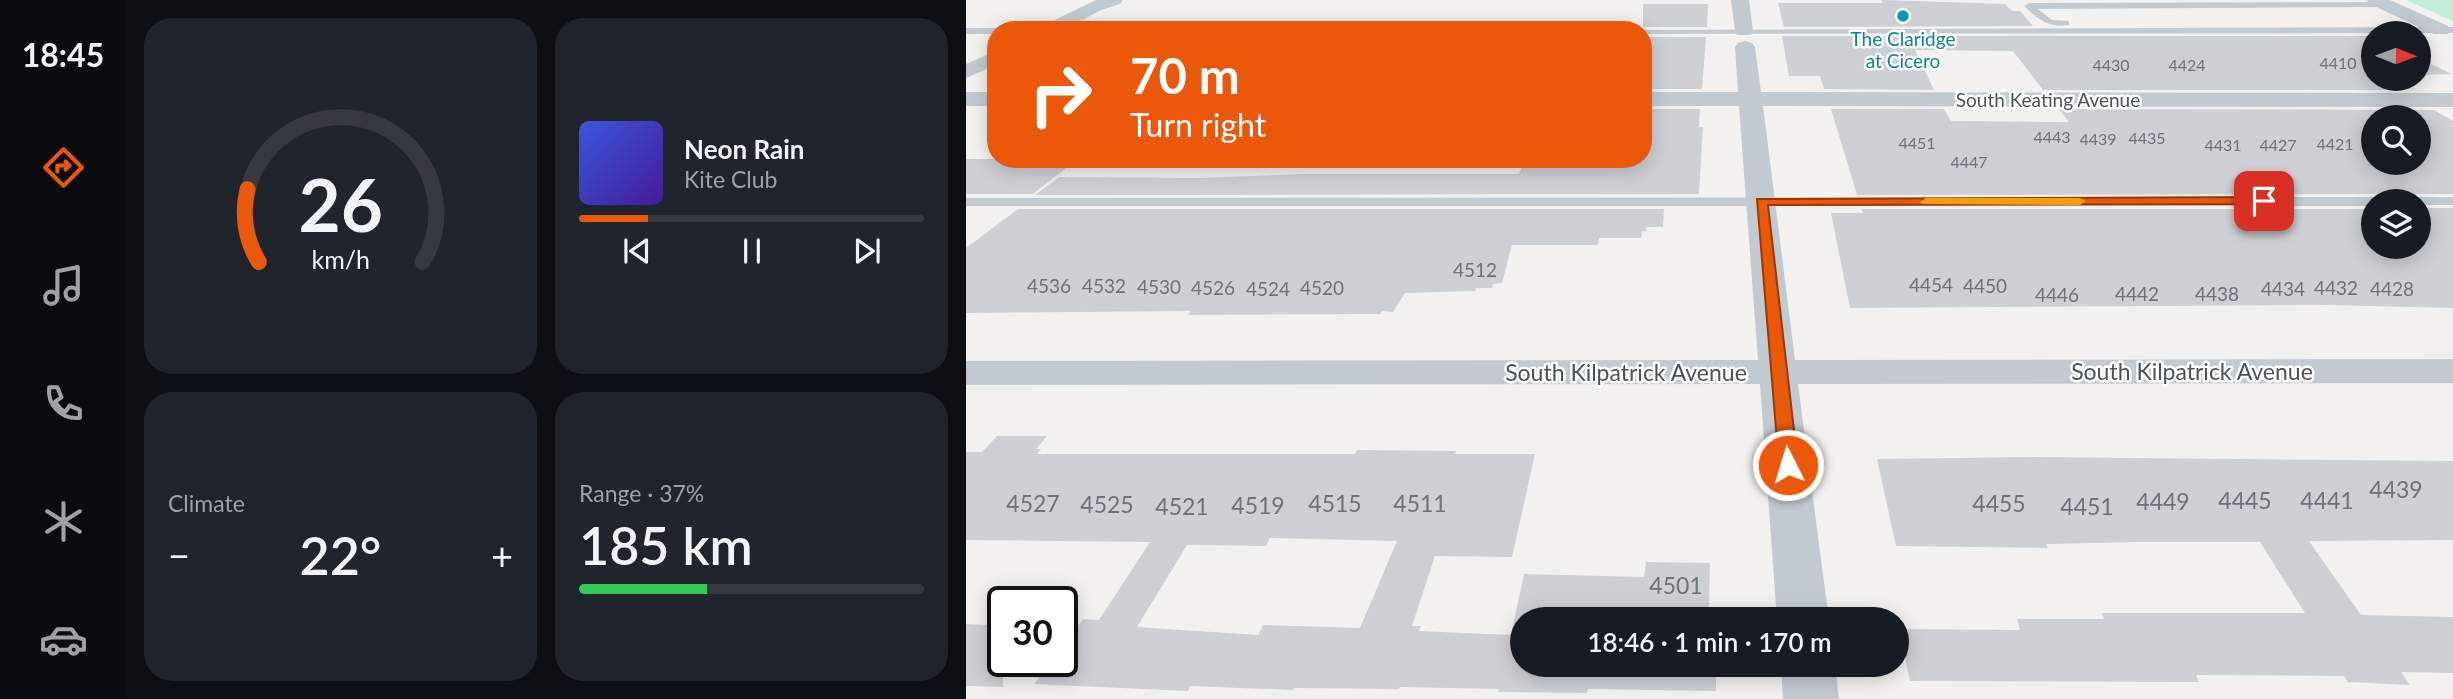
<!DOCTYPE html>
<html lang="en">
<head>
<meta charset="utf-8">
<style>
  body { margin:0; font-family:Lato,sans-serif; background:#20242c; color:#f1f3f6; height:100vh; display:flex; flex-direction:column; font-size:26px; white-space:nowrap }
  * { box-sizing:border-box; margin:0 }
  p { font-size:23px; color:#9ea1a6 }
  .icon { flex:none; width:38px; height:38px; fill:none; stroke:currentColor; stroke-width:2; stroke-linecap:round; stroke-linejoin:round }
  .map { position:relative; flex:1; overflow:hidden }
  .details { display:flex; flex-direction:column; gap:18px; padding:18px; background:#0d0f14; width:840px }
  .details>* { flex:none }
  .hud { position:absolute; left:21px; top:21px; width:665px; height:147px; border-radius:28px; box-shadow:0 4px 18px #0003; background:#ea580c; color:#fff; overflow:hidden }
  .needle { width:46px; rotate:91deg }
  .fabs { position:absolute; left:1395px; top:21px; display:grid; gap:14px }
  .fabs a { display:grid; place-items:center; width:70px; height:70px; border-radius:50%; background:#171b24; box-shadow:0 4px 18px #0003; font-size:35px }
  .speed { position:absolute; left:21px; top:586px; display:flex; gap:14px; font-size:35px; font-weight:700; text-align:center }
  .speed>* { display:grid; place-content:center; width:91px; height:91px; border-radius:50%; background:#171b24; box-shadow:0 4px 18px #0003; line-height:1 }
  .speed .limit { border:4px solid #111; border-radius:10px; background:#fff; color:#111 }
  .pin { position:absolute; display:grid; place-items:center; width:60px; height:60px; color:#fff; margin:-30px; border-radius:14px; box-shadow:0 4px 10px #0006 }
  .me { position:absolute; width:77px; margin:-38px; rotate:355deg; stroke-linejoin:round; filter:drop-shadow(0 0 5px #0008) }
  .turn { display:flex; align-items:center; gap:24px; height:147px; padding:0 28px; font-size:32px }
  .turn .icon { width:91px; height:91px; stroke-width:2.5 }
  .turn b { display:block; font-size:49px; line-height:60px }
  .big { font-size:52px; font-weight:600; line-height:1.1 }
  .details .widget { flex:1; display:flex; flex-direction:column; justify-content:center; gap:10px; min-width:0; padding:0 24px; border-radius:28px; background:#20242c }
  .details .dial { align-items:center; gap:0 }
  .dial svg { height:182px; overflow:visible; fill:none; stroke:#363941; stroke-width:7; stroke-linecap:round; text-anchor:middle }
  .dial text { fill:#f1f3f6; stroke:none }
  .song { display:flex; align-items:center; gap:21px }
  .cover { width:84px; height:84px; border-radius:10px; background:linear-gradient(135deg,hsl(230 70% 55%),hsl(260 70% 35%)) }
  .played { height:7px; border-radius:4px; background:linear-gradient(90deg,#ea580c 20%,#363941 20%) }
  .keys { display:flex; justify-content:space-around; direction:ltr }
  .heat { display:flex; justify-content:space-between; align-items:center; font-size:38px; direction:ltr }
  .charge { height:10px; border-radius:5px; background:linear-gradient(90deg,#34c759 37%,#363941 0) }
  .details .tiles { flex:1; display:grid; gap:18px; grid-template-columns:repeat(2,1fr) }
  .trip { position:absolute; left:544px; top:607px; width:399px; height:70px; border-radius:35px; background:#171b24; box-shadow:0 4px 18px #0003; font-weight:600; line-height:70px; text-align:center }
  main { display:flex; flex:1; min-height:0 }
  .tab-bar { display:flex; flex-direction:column; width:126px; justify-content:space-around; align-items:center; background:#090b0e; color:#9ea1a6 }
  .tab-bar .icon { width:49px; height:49px }
  .tab-bar .selected { color:#ea580c }
  .tab-bar b { font-size:32px; color:#f1f3f6 }
  .map>svg:first-child { display:block }
</style>
</head>
<body>
<main>
<nav class="tab-bar">
<b>18:45</b>
<svg class="icon selected" aria-label="directions" viewBox="0 0 24 24"><path d="M12 3l9 9-9 9-9-9zM9 14v-3h6M13 9l2 2-2 2"/></svg>
<svg class="icon" aria-label="music" viewBox="0 0 24 24"><path d="M9 18V5l10-2v13"/><circle cx="6" cy="18" r="3"/><circle cx="16" cy="16" r="3"/></svg>
<svg class="icon" aria-label="phone" viewBox="0 0 24 24"><path d="M5 4h4l2 5-3 2q2 4 5 5l2-3 5 2v4C11 20 4 13 5 4z"/></svg>
<svg class="icon" aria-label="climate" viewBox="0 0 24 24"><path d="M12 3v18M4 7l16 10M4 17L20 7"/></svg>
<svg class="icon" aria-label="car" viewBox="0 0 24 24"><path d="M5 17H2v-5l4-1 3-4h7l3 4 3 1v5h-3M9 17h6M6 11h13"/><circle cx="7" cy="17" r="2"/><circle cx="17" cy="17" r="2"/></svg>
</nav>
<section class="details">
<div class="tiles">
<div class="widget dial"><svg viewBox="0 0 100 80">
<path d="M14 69A42 42 0 1 1 86 69"/>
<path d="M14 69A42 42 0 0 1 9 37" stroke="#ea580c"/>
<text x="50" y="56" font-size="32" font-weight="700">26</text>
<text x="50" y="72" font-size="11">km/h</text>
</svg></div>
<div class="widget">
<div class="song"><i class="cover"></i><div><b>Neon Rain</b><p>Kite Club</p></div></div>
<div class="played"></div>
<div class="keys"><svg class="icon" aria-label="previous" viewBox="0 0 24 24"><path d="M18 5L8 12l10 7zM5 5v14"/></svg><svg class="icon" aria-label="pause" viewBox="0 0 24 24"><path d="M8 5v14M16 5v14"/></svg><svg class="icon" aria-label="next" viewBox="0 0 24 24"><path d="M6 5l10 7-10 7zM19 5v14"/></svg></div>
</div>
<div class="widget"><p>Climate</p>
<div class="heat"><a>−</a><b class="big">22°</b><a>+</a></div>
</div>
<div class="widget"><p>Range · 37%</p><b class="big">185 km</b><div class="charge"></div></div>
</div>
</section>
<div class="map">
<svg width="1487" height="699" viewBox="0 0 1487 699">
  <rect width="100%" height="100%" fill="#f3f1f0"/>
  <path fill="#c3ecd5" d="M 1440,0 L 1487,0 L 1487,21 Z"/>
  <g fill="#cecfd4" fill-rule="evenodd">
    <path d="M 915,0 L 1039,4 L 1046,11 L 1054,11 L 1067,26 L 818,27 L 812,3 L 917,3 Z"/>
    <path d="M 677,4 L 742,4 L 741,27 L 677,27 Z"/>
    <path d="M 816,36 L 1406,36 L 1407,79 L 1416,79 L 1435,90 L 1077,90 L 1047,51 L 949,50 L 968,90 L 858,89 L 854,76 L 823,76 Z"/>
    <path d="M 677,37 L 740,37 L 736,89 L 677,89 Z"/>
    <path d="M 1452,58 L 1486,74 L 1452,75 Z"/>
    <path d="M 677,109 L 734,109 L 733,127 L 737,127 L 733,194 L 69,195 L 93,177 L 234,178 L 338,174 L 553,174 L 559,159 L 677,159 Z"/>
    <path d="M 865,109 L 978,109 L 985,121 L 1103,122 L 1093,109 L 1468,110 L 1487,121 L 1487,194 L 891,195 ZM 1407,117 L 1452,117 L 1452,163 L 1407,163 Z"/>
    <path d="M 0,159 L 112,159 L 67,194 L 0,194 Z"/>
    <path d="M 1452,208 L 1487,208 L 1487,308 L 1359,305 L 884,308 L 865,213 L 897,213 L 895,209 L 1407,209 L 1407,247 L 1452,247 Z"/>
    <path d="M 52,209 L 698,209 L 697,227 L 681,227 L 680,231 L 676,231 L 675,238 L 633,238 L 632,245 L 546,245 L 536,283 L 527,284 L 526,288 L 510,288 L 509,291 L 439,293 L 427,312 L 416,311 L 414,314 L 222,315 L 225,311 L 0,313 L 0,248 Z"/>
    <path d="M 31,436 L 81,436 L 70,449 L 75,449 L 71,454 L 389,454 L 391,450 L 490,451 L 489,454 L 569,454 L 546,557 L 469,556 L 446,626 L 455,626 L 453,631 L 545,635 L 558,574 L 678,577 L 680,562 L 744,563 L 743,607 L 751,607 L 751,620 L 556,620 L 556,665 L 750,665 L 750,691 L 622,689 L 621,693 L 532,692 L 533,689 L 434,687 L 433,689 L 328,688 L 327,690 L 224,686 L 222,691 L 68,684 L 85,662 L 96,662 L 96,647 L 117,619 L 133,620 L 184,542 L 0,540 L 0,452 L 16,452 ZM 304,538 L 431,541 L 394,628 L 297,625 L 292,635 L 171,627 L 221,545 L 300,546 Z"/>
    <path d="M 1068,457 L 1487,461 L 1487,540 L 1343,541 L 1395,615 L 1487,617 L 1487,673 L 1435,672 L 1444,685 L 1382,682 L 1378,676 L 1230,675 L 1233,682 L 944,681 L 933,629 L 1054,630 L 1051,619 L 1138,619 L 1136,613 L 1339,613 L 1294,542 L 1170,542 L 1080,544 L 1082,548 L 930,546 L 911,459 Z"/>
    <path d="M 0,624 L 37,626 L 37,687 L 0,686 Z"/>
  </g>
  <g fill="none" stroke-linecap="round" stroke-linejoin="round">
    <g fill="#c2cad1" fill-rule="evenodd">
      <path d="M 1421,2 L 1424,3 L 1424,7 L 1072,9 L 1086,20 L 1103,21 L 1103,25 C 1083,28 1073,20 1058,6 L 1063,3 Z"/>
      <path d="M 1487,27 L 1487,33 L 677,34 L 677,30 L 673,30 Z"/>
      <path d="M 0,28 L 30,28 L 34,30 L 30,30 L 30,34 L 0,34 Z"/>
      <path d="M 1487,197 L 1487,205 L 1452,205 L 1452,201 L 1407,201 L 1407,206 L 0,206 L 0,198 Z"/>
    </g>
    <g fill="#c2cad1" fill-rule="evenodd">
      <path d="M 130,0 L 157,0 L 154,4 L 135,10 L 98,30 L 74,30 L 76,26 Z"/>
      <path d="M 765,0 L 783,0 L 787,31 L 785,35 L 771,35 L 769,31 Z"/>
      <path d="M 1401,0 L 1424,0 L 1482,26 L 1484,30 L 1482,34 L 1468,34 L 1404,4 Z"/>
      <path d="M 779,41 L 786,43 L 789,47 L 795,92 L 1487,93 L 1487,107 L 797,106 L 829,360 L 1487,359 L 1487,383 L 832,384 L 863,620 L 811,620 L 794,384 L 0,385 L 0,361 L 792,360 L 773,106 L 677,106 L 677,92 L 772,92 L 769,47 L 772,43 Z"/>
      <path d="M 30,51 L 30,65 L 0,78 L 0,64 Z"/>
      <rect x="0" y="92" width="30" height="14"/>
      <path d="M 815,665 L 869,665 L 873,699 L 817,699 Z"/>
    </g>
  </g>
  <path fill="#ea580c" stroke="#983908" stroke-width="2" d="M 1298,197 L 1303,198 L 1303,204 L 802,205 L 832,465 L 829,470 L 816,470 L 813,465 L 791,199 Z"/>
  <path fill="#f59e0b" d="M 960,198 L 1114,198 L 1120,201 L 1114,205 L 956,204 L 954,202 Z"/>
  <circle fill="#0f9aa8" stroke="#fff" stroke-width="2.5" cx="937" cy="16" r="7"/>
  <g text-anchor="middle" dominant-baseline="central" stroke-width="5" stroke-linejoin="round" paint-order="stroke">
    <g font-size="16" fill="#6b727a">
      <text x="1372" y="62">4410</text>
      <text x="1145" y="64">4430</text>
      <text x="1221" y="64">4424</text>
      <text x="1086" y="136">4443</text>
      <text x="1181" y="137">4435</text>
      <text x="1132" y="138">4439</text>
      <text x="951" y="142">4451</text>
      <text x="1369" y="143">4421</text>
      <text x="1257" y="144">4431</text>
      <text x="1312" y="144">4427</text>
      <text x="1003" y="161">4447</text>
    </g>
    <g font-size="19" fill="#0d838f" stroke="#fff">
      <text x="937" y="38">The Claridge<tspan x="937" dy="22">at Cicero</tspan></text>
    </g>
    <g font-size="19" fill="#4a535c" stroke="#fff">
      <text x="1082" y="99">South Keating Avenue</text>
    </g>
    <g font-size="19" fill="#6b727a">
      <text x="509" y="269">4512</text>
      <text x="965" y="284">4454</text>
      <text x="83" y="285">4536</text>
      <text x="138" y="285">4532</text>
      <text x="1019" y="285">4450</text>
      <text x="193" y="286">4530</text>
      <text x="247" y="287">4526</text>
      <text x="356" y="287">4520</text>
      <text x="1370" y="287">4432</text>
      <text x="302" y="288">4524</text>
      <text x="1317" y="288">4434</text>
      <text x="1426" y="288">4428</text>
      <text x="1171" y="293">4442</text>
      <text x="1251" y="293">4438</text>
      <text x="1091" y="294">4446</text>
    </g>
    <g font-size="23" fill="#4a535c" stroke="#fff">
      <text x="1226" y="371">South Kilpatrick Avenue</text>
      <text x="660" y="372">South Kilpatrick Avenue</text>
    </g>
    <g font-size="23" fill="#6b727a">
      <text x="1430" y="489">4439</text>
      <text x="1279" y="500">4445</text>
      <text x="1361" y="500">4441</text>
      <text x="1197" y="501">4449</text>
      <text x="67" y="503">4527</text>
      <text x="369" y="503">4515</text>
      <text x="454" y="503">4511</text>
      <text x="1033" y="503">4455</text>
      <text x="141" y="504">4525</text>
      <text x="292" y="505">4519</text>
      <text x="216" y="506">4521</text>
      <text x="1121" y="506">4451</text>
      <text x="710" y="585">4501</text>
    </g>
  </g>
</svg>
<div class="fabs">
<a><svg class="needle" viewBox="-14 -14 28 28"><path d="M0-13l5 13h-10z" fill="#e53935"/><path d="M0 13l5-13h-10z" fill="#9ea1a6"/></svg></a>
<a><svg class="icon" aria-label="search" viewBox="0 0 24 24"><circle cx="10" cy="10" r="6"/><path d="M15 15l6 6"/></svg></a>
<a><svg class="icon" aria-label="layers" viewBox="0 0 24 24"><path d="M12 4l9 5-9 5-9-5zM3 14l9 5 9-5"/></svg></a>
</div>
<div class="speed"><div class="limit">30</div></div>
<div class="pin" style="left:1298px;top:201px;background:#d93025"><svg class="icon" aria-label="arrive" viewBox="0 0 24 24"><path d="M6 21V4h12l-3 4 3 4H6"/></svg></div>
<svg class="me" style="left:822px;top:465px" viewBox="-20 -20 40 40"><circle r="17" fill="#ea580c" stroke="#fff" stroke-width="3"/><path d="M0-11L8 9 0 5-8 9z" fill="#fff"/></svg>
<div class="trip">18:46 · 1 min · 170 m</div>
<div class="hud">
<div class="turn"><svg class="icon" aria-label="right" viewBox="0 0 24 24"><path d="M7 20v-9h11M14 6l5 5-5 5"/></svg><div><b>70 m</b>Turn right</div></div>
</div>
</div>
</main>
</body>
</html>
